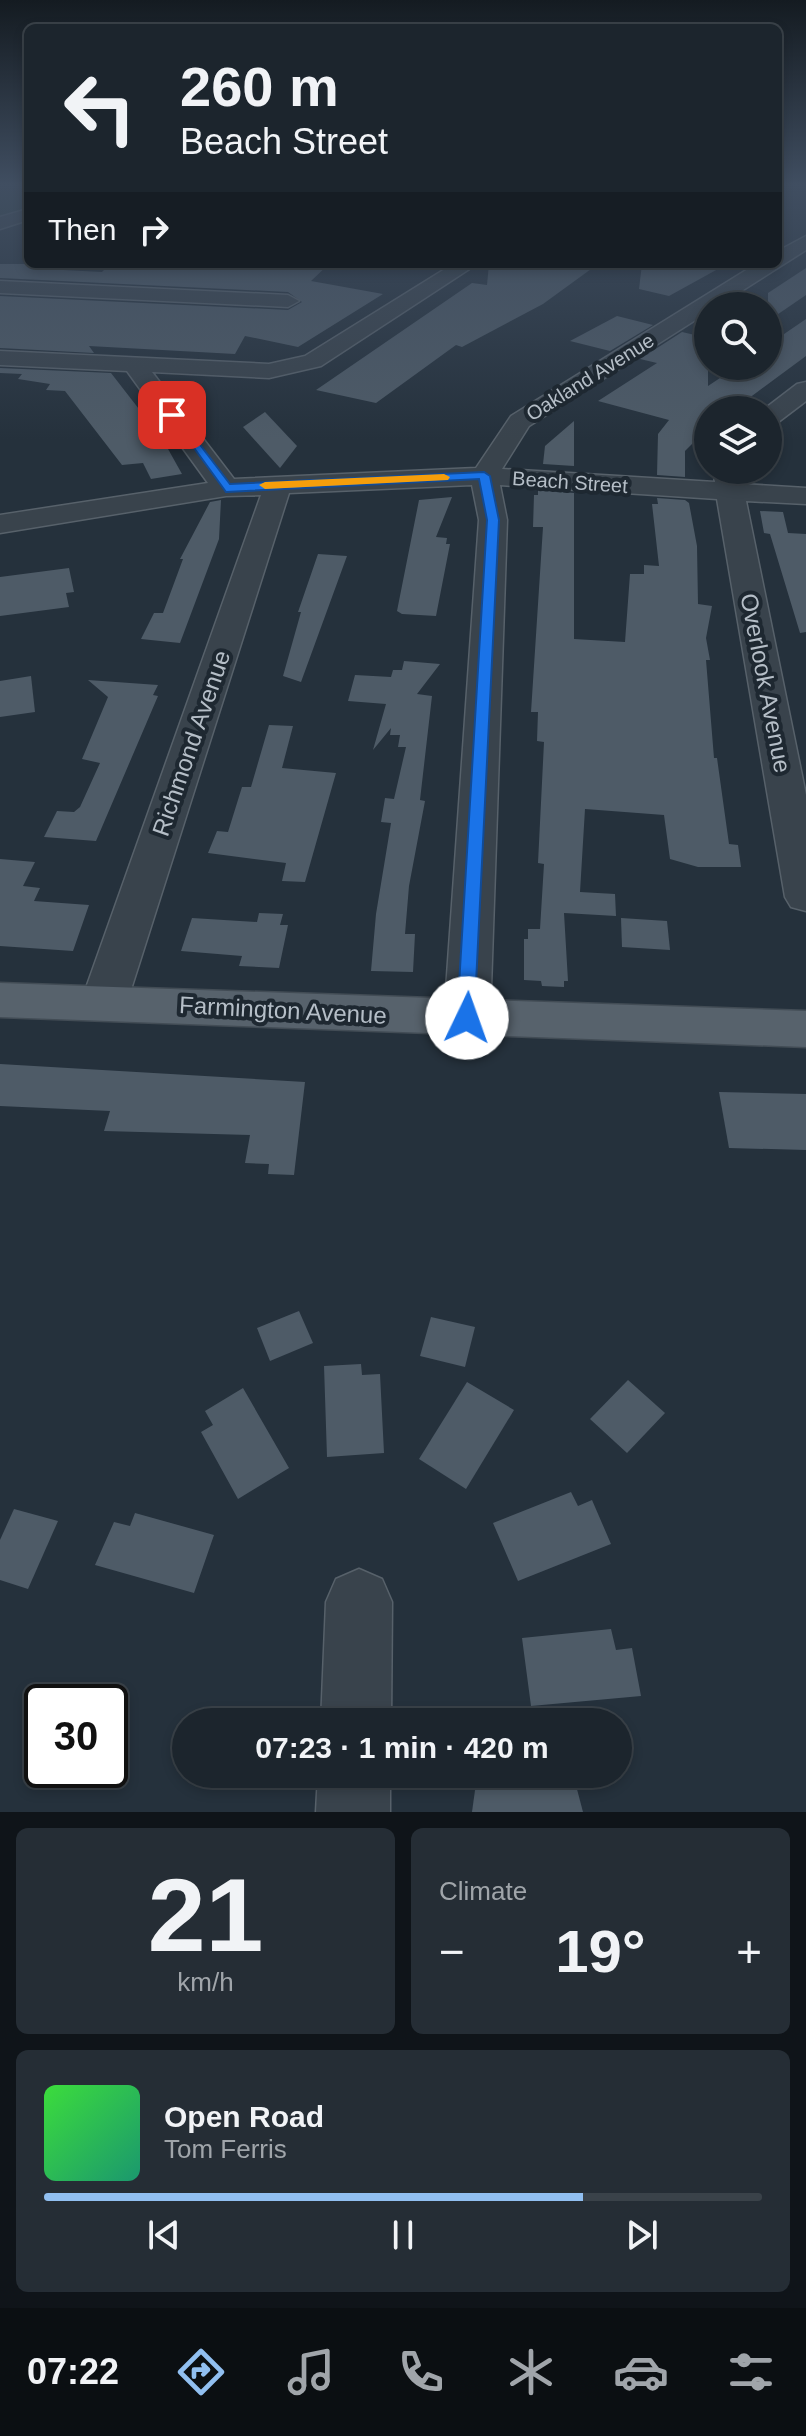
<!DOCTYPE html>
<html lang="en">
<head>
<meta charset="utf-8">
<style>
  body { margin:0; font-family:Helvetica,sans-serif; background:#252d35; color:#f1f3f6; height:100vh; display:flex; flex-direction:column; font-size:30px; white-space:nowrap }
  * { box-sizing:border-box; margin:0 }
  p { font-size:26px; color:#a0a5aa }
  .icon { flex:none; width:44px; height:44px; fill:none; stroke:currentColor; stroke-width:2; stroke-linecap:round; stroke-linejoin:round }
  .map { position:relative; height:1812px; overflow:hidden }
  .panel { display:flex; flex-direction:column; gap:16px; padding:16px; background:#0f1419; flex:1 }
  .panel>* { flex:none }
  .guide { position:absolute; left:24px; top:24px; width:758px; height:244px; border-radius:12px; box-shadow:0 4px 12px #0003,0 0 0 2px #3a4249; background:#1c252d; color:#f1f3f6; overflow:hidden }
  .tools { position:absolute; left:694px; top:292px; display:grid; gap:16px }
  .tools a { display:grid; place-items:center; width:88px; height:88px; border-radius:50%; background:#1c252d; box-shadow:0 4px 12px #0003,0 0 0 2px #3a4249; font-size:40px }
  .speed { position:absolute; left:24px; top:1684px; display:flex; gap:16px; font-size:40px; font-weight:700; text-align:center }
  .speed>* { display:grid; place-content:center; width:104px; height:104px; border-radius:50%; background:#1c252d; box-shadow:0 4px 12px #0003,0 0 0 2px #3a4249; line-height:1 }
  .speed .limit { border:4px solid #111; border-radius:12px; background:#fff; color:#111 }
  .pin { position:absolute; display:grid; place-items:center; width:68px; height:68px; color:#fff; margin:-34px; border-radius:16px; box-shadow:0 4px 12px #0006 }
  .me { position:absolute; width:88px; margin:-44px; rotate:3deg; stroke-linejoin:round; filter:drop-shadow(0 0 6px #0008) }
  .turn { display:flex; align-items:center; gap:28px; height:168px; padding:0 24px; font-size:36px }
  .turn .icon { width:104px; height:104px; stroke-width:2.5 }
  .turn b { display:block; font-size:56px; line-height:68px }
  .then { display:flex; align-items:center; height:76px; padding:0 24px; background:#0003; gap:16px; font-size:30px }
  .big { font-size:60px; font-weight:700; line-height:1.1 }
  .panel .widget { flex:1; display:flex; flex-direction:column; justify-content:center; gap:12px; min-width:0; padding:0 28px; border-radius:12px; background:#252d35 }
  .panel .dial { align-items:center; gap:0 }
  .dial b { font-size:104px; line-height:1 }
  .song { display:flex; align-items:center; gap:24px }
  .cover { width:96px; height:96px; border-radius:12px; background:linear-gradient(135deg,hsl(120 70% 55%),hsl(160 70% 35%)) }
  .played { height:8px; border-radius:4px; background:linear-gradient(90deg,#91bff0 75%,#3a4249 75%) }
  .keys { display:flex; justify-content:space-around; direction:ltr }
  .heat { display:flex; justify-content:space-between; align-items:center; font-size:44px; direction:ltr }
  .panel .tiles { flex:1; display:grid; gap:16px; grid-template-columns:1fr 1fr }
  .widget:last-child { grid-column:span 2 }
  .trip { position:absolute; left:172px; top:1708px; width:460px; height:80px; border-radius:40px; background:#1c252d; box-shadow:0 4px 12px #0003,0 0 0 2px #3a4249; font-weight:700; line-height:80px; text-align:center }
  .tabs { display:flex; height:128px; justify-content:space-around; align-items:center; background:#0b0f12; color:#a0a5aa }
  .tabs .icon { width:56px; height:56px }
  .tabs .selected { color:#91bff0 }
  .tabs b { font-size:36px; color:#f1f3f6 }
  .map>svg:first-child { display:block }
</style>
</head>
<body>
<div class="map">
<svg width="806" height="1812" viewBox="0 0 806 1812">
  <rect width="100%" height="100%" fill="#25313c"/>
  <path fill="#283e3e" d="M 0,187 L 28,187 L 28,211 L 0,219 Z"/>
  <g fill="#4e5b67">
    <path d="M 0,264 L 48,264 L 44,269 L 102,272 L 110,264 L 329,264 L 311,281 L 383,294 L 298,347 L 245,336 L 235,354 L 89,346 L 94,353 L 0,348 L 0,296 L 288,310 L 302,302 L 288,292 L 0,278 Z"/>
    <path d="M 489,264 L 598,264 L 543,304 L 462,347 L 456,345 L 376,403 L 316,390 L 472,283 L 487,285 Z"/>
    <path d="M 642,264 L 727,264 L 669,296 L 639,289 Z"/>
    <path d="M 806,268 L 806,295 L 768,321 L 768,293 Z"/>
    <path d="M 617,316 L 653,325 L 610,351 L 570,341 Z"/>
    <path d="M 806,319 L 806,356 L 733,410 L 708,410 L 708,428 L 685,451 L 685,477 L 657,475 L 658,434 L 669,420 L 598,401 L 657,363 L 640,359 L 682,332 L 708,338 L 708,386 L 738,366 L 768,366 L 768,345 Z"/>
    <path d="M 0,368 L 111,373 L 163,440 L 182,474 L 151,479 L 143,463 L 122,465 L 65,391 L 46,390 L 50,384 L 18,379 L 22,374 L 0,373 Z"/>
    <path d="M 265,412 L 297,446 L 280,468 L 243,427 Z"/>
    <path d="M 574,421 L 574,466 L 543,464 L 545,446 Z"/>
    <path d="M 538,490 L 574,493 L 574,639 L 625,642 L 630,574 L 644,574 L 644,565 L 659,566 L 652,504 L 658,504 L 657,498 L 685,500 L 689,503 L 697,546 L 698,604 L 712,606 L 706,638 L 710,660 L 706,660 L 714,758 L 717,758 L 729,844 L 738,845 L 741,867 L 698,867 L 670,859 L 664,815 L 585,809 L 580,892 L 615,894 L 616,916 L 564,913 L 568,981 L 564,981 L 564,987 L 542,986 L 541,981 L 524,980 L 524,939 L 528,939 L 528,929 L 540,929 L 544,864 L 538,863 L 544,742 L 537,741 L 538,712 L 531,712 L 543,527 L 533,527 L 534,495 L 538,495 Z"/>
    <path d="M 452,497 L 436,537 L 447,538 L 446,544 L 450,544 L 436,616 L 402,614 L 397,611 L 419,500 Z"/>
    <path d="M 221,500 L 219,539 L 180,643 L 141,639 L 154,613 L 163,613 L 183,559 L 180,559 L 210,502 Z"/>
    <path d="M 760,511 L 783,512 L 788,533 L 806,534 L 806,632 L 800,633 L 770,534 L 764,533 Z"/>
    <path d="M 318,554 L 347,556 L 301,682 L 283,676 L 301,612 L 298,612 Z"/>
    <path d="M 69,568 L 74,592 L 66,593 L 69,607 L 0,616 L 0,577 Z"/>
    <path d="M 404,661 L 440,664 L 417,694 L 432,696 L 420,800 L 425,801 L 409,886 L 405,934 L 415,934 L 413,972 L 371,971 L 376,914 L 391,823 L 381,822 L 385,798 L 394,799 L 406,747 L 398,747 L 400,735 L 390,735 L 391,728 L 373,750 L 386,704 L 348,701 L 355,675 L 391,677 L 393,670 L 402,670 Z"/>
    <path d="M 31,676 L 35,712 L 0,717 L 0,681 Z"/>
    <path d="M 88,680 L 158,685 L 153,695 L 158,696 L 96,841 L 44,837 L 57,811 L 74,812 L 80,807 L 100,763 L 82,759 L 108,697 Z"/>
    <path d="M 269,725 L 293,726 L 282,768 L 336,773 L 305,882 L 282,881 L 286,863 L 208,853 L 217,831 L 228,832 L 242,787 L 251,787 Z"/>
    <path d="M 0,859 L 35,862 L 23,886 L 40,888 L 34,901 L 89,905 L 73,951 L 0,946 Z"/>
    <path d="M 259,913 L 283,914 L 280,925 L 288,925 L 279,968 L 239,966 L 242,956 L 181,951 L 192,918 L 257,922 Z"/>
    <path d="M 621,918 L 667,921 L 670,950 L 622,947 Z"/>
    <path d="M 0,1064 L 305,1082 L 294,1175 L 268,1174 L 269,1164 L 245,1163 L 250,1135 L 104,1131 L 110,1111 L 0,1106 Z"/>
    <path d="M 719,1092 L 806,1094 L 806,1150 L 729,1148 Z"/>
    <path d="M 299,1311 L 313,1343 L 270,1361 L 257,1328 Z"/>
    <path d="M 431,1317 L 475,1327 L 465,1367 L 420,1356 Z"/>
    <path d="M 361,1364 L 362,1375 L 380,1374 L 384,1453 L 327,1457 L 324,1366 Z"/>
    <path d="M 628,1380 L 665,1413 L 627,1453 L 590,1419 Z"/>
    <path d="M 467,1382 L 514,1410 L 466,1489 L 419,1459 Z"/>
    <path d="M 243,1388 L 289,1468 L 238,1499 L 201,1432 L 213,1425 L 205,1411 Z"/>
    <path d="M 571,1492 L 578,1506 L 592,1500 L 611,1544 L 518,1581 L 493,1523 Z"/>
    <path d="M 14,1509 L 58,1521 L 28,1589 L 0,1580 L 0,1540 Z"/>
    <path d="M 135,1513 L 214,1535 L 194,1593 L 95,1565 L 114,1522 L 130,1526 Z"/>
    <path d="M 611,1629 L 616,1650 L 632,1648 L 641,1696 L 531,1706 L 522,1638 Z"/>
    <path d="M 548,1774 L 573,1774 L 583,1812 L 472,1812 L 476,1783 Z"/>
  </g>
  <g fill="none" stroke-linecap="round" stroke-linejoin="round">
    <defs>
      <g id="minor">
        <path d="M 28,209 L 28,220 L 0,229 L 0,217 Z"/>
        <path d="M 806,236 L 806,250 L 718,306 L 708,306 L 708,312 L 529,426 L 502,469 L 715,482 L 713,470 L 739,470 L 742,484 L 806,488 L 806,504 L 746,501 L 806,795 L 806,911 L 791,907 L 785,897 L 717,499 L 500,485 L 507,520 L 490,1018 L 483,1030 L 467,1035 L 451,1030 L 444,1018 L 479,520 L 472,485 L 289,493 L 127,1002 L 120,1014 L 104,1019 L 88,1014 L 81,1002 L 261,495 L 226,496 L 0,533 L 0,515 L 208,483 L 127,371 L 0,365 L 0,351 L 269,364 L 305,356 L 453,264 L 477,264 L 321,366 L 269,378 L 152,372 L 234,479 L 476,468 L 511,416 L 756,264 L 778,264 L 778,251 Z"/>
        <path d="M 0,281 L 288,295 L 299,301 L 288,307 L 0,293 Z"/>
        <path d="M 806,382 L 806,401 L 777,423 L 768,426 L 768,410 L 763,410 L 797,384 Z"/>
        <path d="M 359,1569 L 382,1579 L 392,1602 L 391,1722 L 321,1722 L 326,1602 L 336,1579 Z"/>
        <path d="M 318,1774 L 390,1774 L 390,1812 L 316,1812 Z"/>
      </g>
      <path id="major" d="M 0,983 L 806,1011 L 806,1047 L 0,1017 Z"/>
    </defs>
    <use href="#minor" stroke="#57616a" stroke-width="3"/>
    <use href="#major" stroke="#424c55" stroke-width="3"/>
    <use href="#minor" fill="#39434c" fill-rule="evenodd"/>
    <use href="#major" fill="#57626c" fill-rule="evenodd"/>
  </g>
  <linearGradient id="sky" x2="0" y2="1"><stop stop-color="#141b21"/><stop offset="0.42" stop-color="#404e61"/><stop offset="1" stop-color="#404e61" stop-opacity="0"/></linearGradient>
  <rect width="806" height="440" fill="url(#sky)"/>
  <path fill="#1a73e8" stroke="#114b97" stroke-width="2" d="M 168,412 L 175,412 L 230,484 L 484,472 L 490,476 L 499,520 L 474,1024 L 467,1026 L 457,1018 L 487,520 L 479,479 L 226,492 Z"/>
  <path fill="#f59e0b" d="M 444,474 L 450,477 L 448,480 L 265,489 L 259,485 L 265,482 Z"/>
  <g text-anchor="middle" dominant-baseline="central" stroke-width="8" stroke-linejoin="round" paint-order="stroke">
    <g font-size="20" fill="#b5bec7" stroke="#1e2831">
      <text transform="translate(590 377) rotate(-32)">Oakland Avenue</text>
      <text transform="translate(570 482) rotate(4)">Beach Street</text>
    </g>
    <g font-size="24" fill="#b5bec7" stroke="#1e2831">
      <text transform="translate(766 683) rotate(79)">Overlook Avenue</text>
      <text transform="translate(191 743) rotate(-71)">Richmond Avenue</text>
      <text transform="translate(283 1010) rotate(3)">Farmington Avenue</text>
    </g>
  </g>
</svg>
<div class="tools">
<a><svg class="icon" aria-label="search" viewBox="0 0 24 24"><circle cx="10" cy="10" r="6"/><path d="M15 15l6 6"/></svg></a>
<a><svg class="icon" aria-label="layers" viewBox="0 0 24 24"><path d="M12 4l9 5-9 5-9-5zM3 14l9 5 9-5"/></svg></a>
</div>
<div class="speed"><div class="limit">30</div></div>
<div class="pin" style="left:172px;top:415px;background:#d93025"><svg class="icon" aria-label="arrive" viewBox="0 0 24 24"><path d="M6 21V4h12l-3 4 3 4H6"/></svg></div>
<svg class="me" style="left:467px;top:1018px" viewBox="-20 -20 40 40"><circle r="19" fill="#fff"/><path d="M0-13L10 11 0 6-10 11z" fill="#1a73e8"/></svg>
<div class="trip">07:23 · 1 min · 420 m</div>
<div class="guide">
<div class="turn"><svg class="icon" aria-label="left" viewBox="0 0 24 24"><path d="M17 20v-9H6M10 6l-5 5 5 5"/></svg><div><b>260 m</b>Beach Street</div></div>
<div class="then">Then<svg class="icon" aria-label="right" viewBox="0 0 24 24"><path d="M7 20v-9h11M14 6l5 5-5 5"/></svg></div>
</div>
</div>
<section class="panel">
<div class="tiles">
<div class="widget dial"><b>21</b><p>km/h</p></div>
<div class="widget"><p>Climate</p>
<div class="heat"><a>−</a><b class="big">19°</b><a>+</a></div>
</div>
<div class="widget">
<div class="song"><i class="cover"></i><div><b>Open Road</b><p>Tom Ferris</p></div></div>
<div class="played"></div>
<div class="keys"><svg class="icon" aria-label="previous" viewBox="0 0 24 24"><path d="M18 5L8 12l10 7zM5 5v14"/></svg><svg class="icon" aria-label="pause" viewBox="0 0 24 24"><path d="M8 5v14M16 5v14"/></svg><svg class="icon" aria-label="next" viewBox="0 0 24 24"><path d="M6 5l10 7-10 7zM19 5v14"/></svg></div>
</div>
</div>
</section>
<nav class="tabs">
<b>07:22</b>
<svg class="icon selected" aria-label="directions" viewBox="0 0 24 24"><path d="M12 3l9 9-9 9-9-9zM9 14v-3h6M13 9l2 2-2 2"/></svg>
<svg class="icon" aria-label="music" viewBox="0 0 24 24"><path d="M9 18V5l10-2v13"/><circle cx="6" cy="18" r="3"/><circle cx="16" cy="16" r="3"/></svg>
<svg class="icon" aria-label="phone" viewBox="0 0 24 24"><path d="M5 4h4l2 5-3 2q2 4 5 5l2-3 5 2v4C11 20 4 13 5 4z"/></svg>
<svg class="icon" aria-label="climate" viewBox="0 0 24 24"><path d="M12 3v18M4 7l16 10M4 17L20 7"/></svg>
<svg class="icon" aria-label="car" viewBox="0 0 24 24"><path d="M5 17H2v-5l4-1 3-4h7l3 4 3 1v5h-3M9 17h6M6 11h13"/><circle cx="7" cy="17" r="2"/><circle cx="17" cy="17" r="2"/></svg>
<svg class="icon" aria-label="filters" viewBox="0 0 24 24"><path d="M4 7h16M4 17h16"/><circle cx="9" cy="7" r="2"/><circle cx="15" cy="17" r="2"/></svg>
</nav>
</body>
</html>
